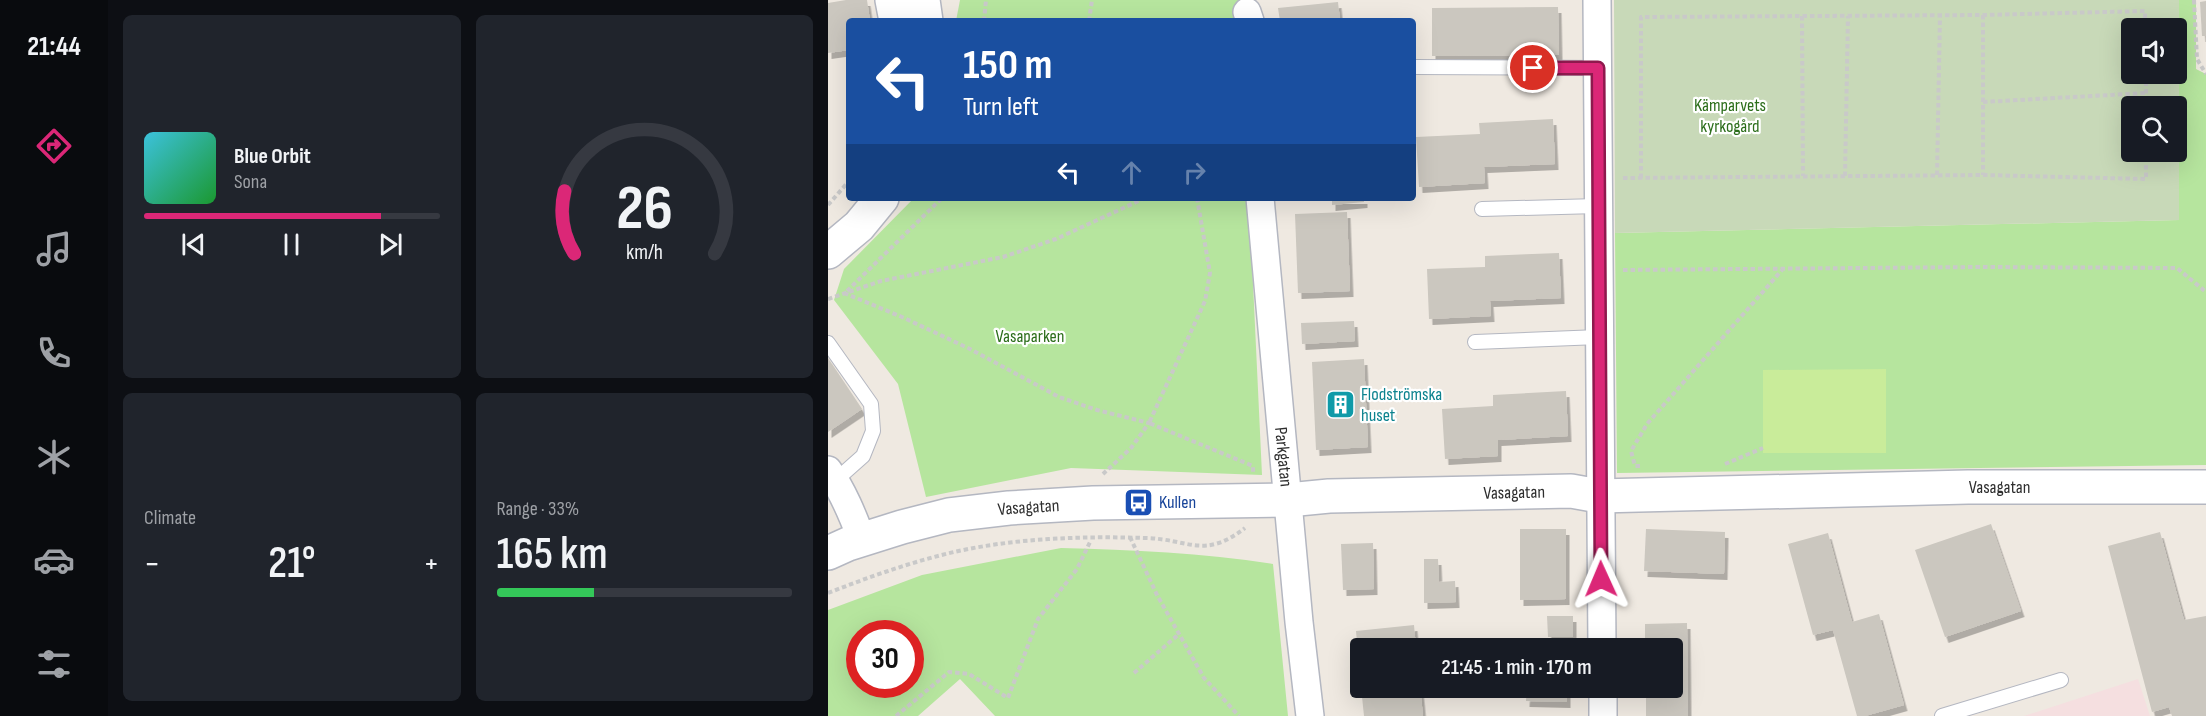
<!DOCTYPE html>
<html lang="en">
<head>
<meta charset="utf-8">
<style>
  body { margin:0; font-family:"Sofia Sans Condensed",sans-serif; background:#20242c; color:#f1f3f6; height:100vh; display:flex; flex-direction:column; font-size:22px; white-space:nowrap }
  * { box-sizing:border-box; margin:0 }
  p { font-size:20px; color:#9ea1a6 }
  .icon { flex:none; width:33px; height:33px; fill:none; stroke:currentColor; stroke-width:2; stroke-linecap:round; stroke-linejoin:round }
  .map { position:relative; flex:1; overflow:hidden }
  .panel { display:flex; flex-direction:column; gap:15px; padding:15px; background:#0d0f14; width:720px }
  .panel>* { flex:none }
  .guide { position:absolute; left:18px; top:18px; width:570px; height:183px; border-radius:6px; box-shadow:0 6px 24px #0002; background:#1a4fa0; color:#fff; overflow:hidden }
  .buttons { position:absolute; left:1293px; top:18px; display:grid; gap:12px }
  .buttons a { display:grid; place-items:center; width:66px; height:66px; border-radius:6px; background:#171b24; box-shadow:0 6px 24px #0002; font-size:30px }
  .speed { position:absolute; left:18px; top:620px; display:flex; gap:12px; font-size:30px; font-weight:700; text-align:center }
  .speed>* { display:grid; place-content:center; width:78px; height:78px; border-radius:50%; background:#171b24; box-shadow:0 6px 24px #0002; line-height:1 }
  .speed .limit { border:9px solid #d22; background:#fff; color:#111 }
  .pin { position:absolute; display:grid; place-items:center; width:51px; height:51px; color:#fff; margin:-26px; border:3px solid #fff; border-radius:50%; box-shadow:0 2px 6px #0007 }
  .me { position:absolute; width:66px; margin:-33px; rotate:359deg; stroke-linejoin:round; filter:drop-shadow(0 0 4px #0008) }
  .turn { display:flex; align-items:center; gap:21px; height:126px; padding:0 18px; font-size:27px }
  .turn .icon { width:78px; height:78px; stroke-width:2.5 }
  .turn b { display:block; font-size:42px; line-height:51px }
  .lanes { display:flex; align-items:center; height:57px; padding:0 18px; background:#0003; justify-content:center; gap:30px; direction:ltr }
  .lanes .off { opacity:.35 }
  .big { font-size:45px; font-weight:600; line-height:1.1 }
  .panel .widget { flex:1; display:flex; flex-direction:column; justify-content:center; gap:9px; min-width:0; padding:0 21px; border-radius:9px; background:#20242c }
  .panel .dial { align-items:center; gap:0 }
  .dial svg { height:156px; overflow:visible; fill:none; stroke:#363941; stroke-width:7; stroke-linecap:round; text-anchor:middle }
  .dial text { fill:#f1f3f6; stroke:none }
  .song { display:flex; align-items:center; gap:18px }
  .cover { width:72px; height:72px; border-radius:9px; background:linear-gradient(135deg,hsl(190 70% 55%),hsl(130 70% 35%)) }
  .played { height:6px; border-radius:3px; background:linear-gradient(90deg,#db2777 80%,#363941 80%) }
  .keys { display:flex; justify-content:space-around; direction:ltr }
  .heat { display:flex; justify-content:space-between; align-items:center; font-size:33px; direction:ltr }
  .charge { height:9px; border-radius:4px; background:linear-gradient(90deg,#34c759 33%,#363941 0) }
  .panel .tiles { flex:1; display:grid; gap:15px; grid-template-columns:repeat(2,1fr) }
  .trip { position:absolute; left:522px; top:638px; width:333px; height:60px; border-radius:6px; background:#171b24; box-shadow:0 6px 24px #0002; font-weight:600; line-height:60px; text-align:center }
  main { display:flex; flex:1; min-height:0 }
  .menu { display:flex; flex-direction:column; width:108px; justify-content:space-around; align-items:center; background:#090b0e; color:#9ea1a6 }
  .menu .icon { width:42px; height:42px }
  .menu .selected { color:#db2777 }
  .menu b { font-size:27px; color:#f1f3f6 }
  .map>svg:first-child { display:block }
</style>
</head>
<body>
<main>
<nav class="menu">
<b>21:44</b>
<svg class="icon selected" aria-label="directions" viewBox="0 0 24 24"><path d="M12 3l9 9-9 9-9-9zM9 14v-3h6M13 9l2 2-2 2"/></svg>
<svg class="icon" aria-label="music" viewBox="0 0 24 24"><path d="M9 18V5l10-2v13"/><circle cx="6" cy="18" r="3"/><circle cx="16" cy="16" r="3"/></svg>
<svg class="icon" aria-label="phone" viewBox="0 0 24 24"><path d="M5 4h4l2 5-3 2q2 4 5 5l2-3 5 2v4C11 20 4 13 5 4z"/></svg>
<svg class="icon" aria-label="climate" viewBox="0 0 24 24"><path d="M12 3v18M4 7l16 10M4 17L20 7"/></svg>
<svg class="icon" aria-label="car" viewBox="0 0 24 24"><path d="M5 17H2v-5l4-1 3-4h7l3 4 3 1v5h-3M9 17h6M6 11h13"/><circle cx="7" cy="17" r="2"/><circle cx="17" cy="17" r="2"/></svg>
<svg class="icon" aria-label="filters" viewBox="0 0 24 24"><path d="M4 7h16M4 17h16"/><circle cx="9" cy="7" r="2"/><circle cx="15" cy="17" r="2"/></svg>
</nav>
<section class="panel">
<div class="tiles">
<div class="widget">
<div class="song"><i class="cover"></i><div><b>Blue Orbit</b><p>Sona</p></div></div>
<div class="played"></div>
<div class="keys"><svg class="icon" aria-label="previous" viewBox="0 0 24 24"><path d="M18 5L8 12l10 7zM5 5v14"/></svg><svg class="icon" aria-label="pause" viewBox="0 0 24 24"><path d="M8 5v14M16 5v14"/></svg><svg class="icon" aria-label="next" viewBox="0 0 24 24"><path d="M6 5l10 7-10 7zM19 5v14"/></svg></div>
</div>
<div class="widget dial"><svg viewBox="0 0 100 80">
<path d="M14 69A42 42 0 1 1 86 69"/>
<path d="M14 69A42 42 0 0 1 9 37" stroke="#db2777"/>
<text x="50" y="56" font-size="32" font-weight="700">26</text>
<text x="50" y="72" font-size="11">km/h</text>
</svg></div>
<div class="widget"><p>Climate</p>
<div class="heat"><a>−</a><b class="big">21°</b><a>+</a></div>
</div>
<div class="widget"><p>Range · 33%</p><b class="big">165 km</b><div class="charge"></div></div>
</div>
</section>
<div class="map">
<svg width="1378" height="716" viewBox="0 0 1378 716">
  <defs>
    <filter id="shadow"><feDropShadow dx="3.5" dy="6" stdDeviation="0" flood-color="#0004"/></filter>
  </defs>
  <rect width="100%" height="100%" fill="#efe9e1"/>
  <path fill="#f5dfe0" d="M 1310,679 L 1322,716 L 1196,716 Z"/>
  <g fill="#b6e59e" fill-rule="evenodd">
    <path d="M 132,0 L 412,0 L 413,21 L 128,21 Z"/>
    <path d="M 1351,0 L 1368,0 L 1368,69 L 1378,74 L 1378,465 L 789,473 L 787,233 L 1351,220 Z"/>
    <path d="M 86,198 L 421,198 L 434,475 L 243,468 L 98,497 L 70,384 L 6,300 L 16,269 Z"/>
    <path d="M 233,548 C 305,550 375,553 445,564 L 460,716 L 167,716 L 132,679 L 90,716 L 0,716 L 0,610 L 94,575 ZM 32,633 L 82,633 L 82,684 L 32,684 Z"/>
  </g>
  <path fill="#c8d9b8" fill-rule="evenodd" d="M 786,0 L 1351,0 L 1351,220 L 787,233 ZM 1304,28 L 1348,28 L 1348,74 L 1304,74 ZM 1304,106 L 1348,106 L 1348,152 L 1304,152 Z"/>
  <path fill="#c9ec9a" d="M 1058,369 L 1058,453 L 935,453 L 935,370 Z"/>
  <g fill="#cbc7bf" filter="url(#shadow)">
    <path d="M 18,0 L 39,0 L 42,21 L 21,21 L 21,50 L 0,53 L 0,3 Z"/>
    <path d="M 1378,1 L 1378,36 L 1374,36 L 1372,2 Z"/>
    <path d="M 510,2 L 512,21 L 452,21 L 450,8 Z"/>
    <path d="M 730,7 L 731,55 L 604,56 L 604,8 Z"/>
    <path d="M 725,119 L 727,164 L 656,167 L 657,183 L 591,187 L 588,137 L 652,134 L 651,123 Z"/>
    <path d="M 504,198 L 536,198 L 536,202 L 504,205 Z"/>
    <path d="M 519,212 L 522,291 L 470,293 L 467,214 Z"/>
    <path d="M 731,253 L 733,298 L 662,301 L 663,316 L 601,319 L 599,269 L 657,267 L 657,256 Z"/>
    <path d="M 526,321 L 527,341 L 474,344 L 473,323 Z"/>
    <path d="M 0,358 L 34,409 L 0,432 Z"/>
    <path d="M 536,359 L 540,447 L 488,450 L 484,362 Z"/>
    <path d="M 738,391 L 740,436 L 670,440 L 670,456 L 617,459 L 614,409 L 665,406 L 665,395 Z"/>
    <path d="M 1163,524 L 1193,611 L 1117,637 L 1087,550 Z"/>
    <path d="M 692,529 L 738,529 L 738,599 L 692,600 Z"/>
    <path d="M 818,529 L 897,532 L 896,574 L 816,571 Z"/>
    <path d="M 1332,532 L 1356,620 L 1378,616 L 1378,716 L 1344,716 L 1341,707 L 1324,712 L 1280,546 Z"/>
    <path d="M 1000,533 L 1024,622 L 1051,614 L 1076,705 L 1037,716 L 1029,716 L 1005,630 L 985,635 L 960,544 Z"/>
    <path d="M 545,543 L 546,589 L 515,590 L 513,544 Z"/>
    <path d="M 596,559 L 610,559 L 611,582 L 627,581 L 628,602 L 596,603 Z"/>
    <path d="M 719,616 L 745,616 L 745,637 L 720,637 Z"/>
    <path d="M 859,623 L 860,716 L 818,716 L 818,687 L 844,687 L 844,648 L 817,648 L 817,624 Z"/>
    <path d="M 586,625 L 588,648 L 532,648 L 532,664 L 531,664 L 528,631 Z"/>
    <path d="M 533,687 L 592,687 L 595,716 L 536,716 Z"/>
    <path d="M 699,687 L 739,687 L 739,702 L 698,701 Z"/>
  </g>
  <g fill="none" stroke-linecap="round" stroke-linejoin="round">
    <defs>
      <g id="service">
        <path d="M 585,67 L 770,68"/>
        <path d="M 654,209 L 770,206"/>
        <path d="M 647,342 L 771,337"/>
        <path d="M 0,343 L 43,404 L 45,431 L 35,456 L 8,480"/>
        <path d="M 1114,716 L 1233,680"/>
      </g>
      <g id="minor">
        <path d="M 769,0 L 774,648"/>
        <path d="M 419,12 L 422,21"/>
        <path id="s1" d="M 432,198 L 471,622 L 482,716"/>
        <path d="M 0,470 C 15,491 25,516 34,540"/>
        <path d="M 775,687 L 775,716"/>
      </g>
      <g id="tertiary">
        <path d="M 64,0 L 68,21"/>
        <path d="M 95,0 L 98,21"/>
        <path d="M 0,252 L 31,226 L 54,198"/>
        <path id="s2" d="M 0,553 L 20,544 L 74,527 L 121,515 L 181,508 L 265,503 L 460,500 L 501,496 L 743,491 L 771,496 L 1140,487 L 1378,487"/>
      </g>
    </defs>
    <use href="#service" stroke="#b4b7c1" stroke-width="16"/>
    <use href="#minor" stroke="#b4b7c1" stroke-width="30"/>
    <use href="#tertiary" stroke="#b4b7c1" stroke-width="36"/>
    <g stroke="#c9c9c9" stroke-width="4" stroke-dasharray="4.5 3" stroke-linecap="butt">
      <path d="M 1366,0 L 1369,59 L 1378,74"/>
      <path d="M 1155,15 L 1155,175"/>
      <path d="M 974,16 L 975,176"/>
      <path d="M 156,21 L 158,0"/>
      <path d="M 261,21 L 264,0"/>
      <path d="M 1318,74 L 1318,106"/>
      <path d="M 1155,102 L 1318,93"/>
      <path d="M 1109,175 L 1112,15"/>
      <path d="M 1017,176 L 1020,16"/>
      <path d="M 795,178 L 1155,175 L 1318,179 L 1318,152"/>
      <path d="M 813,178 L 813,17 L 1155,15 L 1317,11 L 1317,28"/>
      <path d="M 369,198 L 382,273 L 377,301 L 321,423 L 425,466 L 425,474"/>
      <path d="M 0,205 L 21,181"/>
      <path d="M 795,270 L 1153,267 L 1349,268 L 1378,292"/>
      <path d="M 19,291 L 114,198"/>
      <path d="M 16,293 L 74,317 L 142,349 L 231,397 L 269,410 L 321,423 L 303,448 L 275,474"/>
      <path d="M 0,299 L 53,281 L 175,257 L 228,239 L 317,198"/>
      <path d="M 897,464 L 935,448"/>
      <path d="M 812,466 L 807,466 L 803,451 L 819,424 L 954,270"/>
      <path d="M 302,537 L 329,595 L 376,678 L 411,716"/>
      <path d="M 0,593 C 41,577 83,562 126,552 C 188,538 254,536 317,538 C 362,539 375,560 417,528"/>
      <path d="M 306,673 L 351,634"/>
      <path d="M 68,716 L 121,672 L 141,674 L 180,698 L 210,619 L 249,569 L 263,540"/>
    </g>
    <use href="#service" stroke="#fff" stroke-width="14"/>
    <use href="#minor" stroke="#fff" stroke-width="27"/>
    <use href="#tertiary" stroke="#fff" stroke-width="33"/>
  </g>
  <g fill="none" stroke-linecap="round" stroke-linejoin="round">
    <defs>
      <path id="route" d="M 705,68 L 770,68 L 773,579"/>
    </defs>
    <use href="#route" stroke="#8e194d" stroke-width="15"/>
    <use href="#route" stroke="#db2777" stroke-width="10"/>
  </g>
  <defs>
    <symbol id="building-square" viewBox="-11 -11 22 22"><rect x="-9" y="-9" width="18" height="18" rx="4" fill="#0f9aa8" stroke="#fff"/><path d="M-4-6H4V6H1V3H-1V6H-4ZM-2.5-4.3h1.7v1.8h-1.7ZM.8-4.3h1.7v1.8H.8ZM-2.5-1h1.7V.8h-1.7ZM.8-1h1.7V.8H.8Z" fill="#fff"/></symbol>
    <symbol id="bus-square" viewBox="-11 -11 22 22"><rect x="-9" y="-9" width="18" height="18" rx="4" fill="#1a4fb4" stroke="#fff"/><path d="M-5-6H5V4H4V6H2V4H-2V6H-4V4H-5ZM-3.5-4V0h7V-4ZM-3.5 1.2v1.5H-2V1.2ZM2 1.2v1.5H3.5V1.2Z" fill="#fff"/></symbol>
  </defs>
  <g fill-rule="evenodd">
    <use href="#building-square" x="496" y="388" width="33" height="33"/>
    <use href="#bus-square" x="294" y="486" width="33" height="33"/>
  </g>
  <g text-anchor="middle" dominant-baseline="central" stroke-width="4.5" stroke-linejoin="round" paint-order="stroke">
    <g font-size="18" fill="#2c6e1b" stroke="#fff">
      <text x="902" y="105">Kämparvets<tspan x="902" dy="21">kyrkogård</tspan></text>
      <text x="202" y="336">Vasaparken</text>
    </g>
    <g font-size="18" fill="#0d838f" stroke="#fff" text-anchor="start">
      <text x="533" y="394">Flodströmska<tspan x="533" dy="21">huset</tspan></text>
    </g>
    <g font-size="18" fill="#2e2e2e" stroke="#fff">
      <text stroke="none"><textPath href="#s1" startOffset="260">Parkgatan</textPath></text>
      <text stroke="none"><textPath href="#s2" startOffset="1179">Vasagatan</textPath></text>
      <text stroke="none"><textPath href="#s2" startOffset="693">Vasagatan</textPath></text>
      <text stroke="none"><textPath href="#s2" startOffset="207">Vasagatan</textPath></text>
    </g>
    <g font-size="18" fill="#164399" stroke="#fff" text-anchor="start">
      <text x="331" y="502">Kullen</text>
    </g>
  </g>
</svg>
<div class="buttons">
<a><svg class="icon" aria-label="sound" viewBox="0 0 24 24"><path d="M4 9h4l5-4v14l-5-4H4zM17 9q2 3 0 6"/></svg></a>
<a><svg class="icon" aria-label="search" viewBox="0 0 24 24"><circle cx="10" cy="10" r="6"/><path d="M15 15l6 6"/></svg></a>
</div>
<div class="speed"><div class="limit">30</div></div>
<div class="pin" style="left:705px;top:68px;background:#d93025"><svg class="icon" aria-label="arrive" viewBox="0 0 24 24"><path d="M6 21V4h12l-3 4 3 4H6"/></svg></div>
<svg class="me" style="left:773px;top:579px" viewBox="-20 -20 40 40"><path d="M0-17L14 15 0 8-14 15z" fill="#db2777" stroke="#fff" stroke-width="4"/></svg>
<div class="trip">21:45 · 1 min · 170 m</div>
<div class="guide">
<div class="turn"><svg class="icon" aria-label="left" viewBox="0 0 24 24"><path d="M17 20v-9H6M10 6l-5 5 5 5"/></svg><div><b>150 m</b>Turn left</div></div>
<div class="lanes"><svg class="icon" aria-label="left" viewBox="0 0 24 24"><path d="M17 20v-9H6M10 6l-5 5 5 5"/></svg><svg class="icon off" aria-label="ahead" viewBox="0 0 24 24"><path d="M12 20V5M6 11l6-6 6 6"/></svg><svg class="icon off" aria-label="right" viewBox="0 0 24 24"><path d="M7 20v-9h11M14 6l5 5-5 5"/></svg></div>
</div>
</div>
</main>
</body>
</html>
